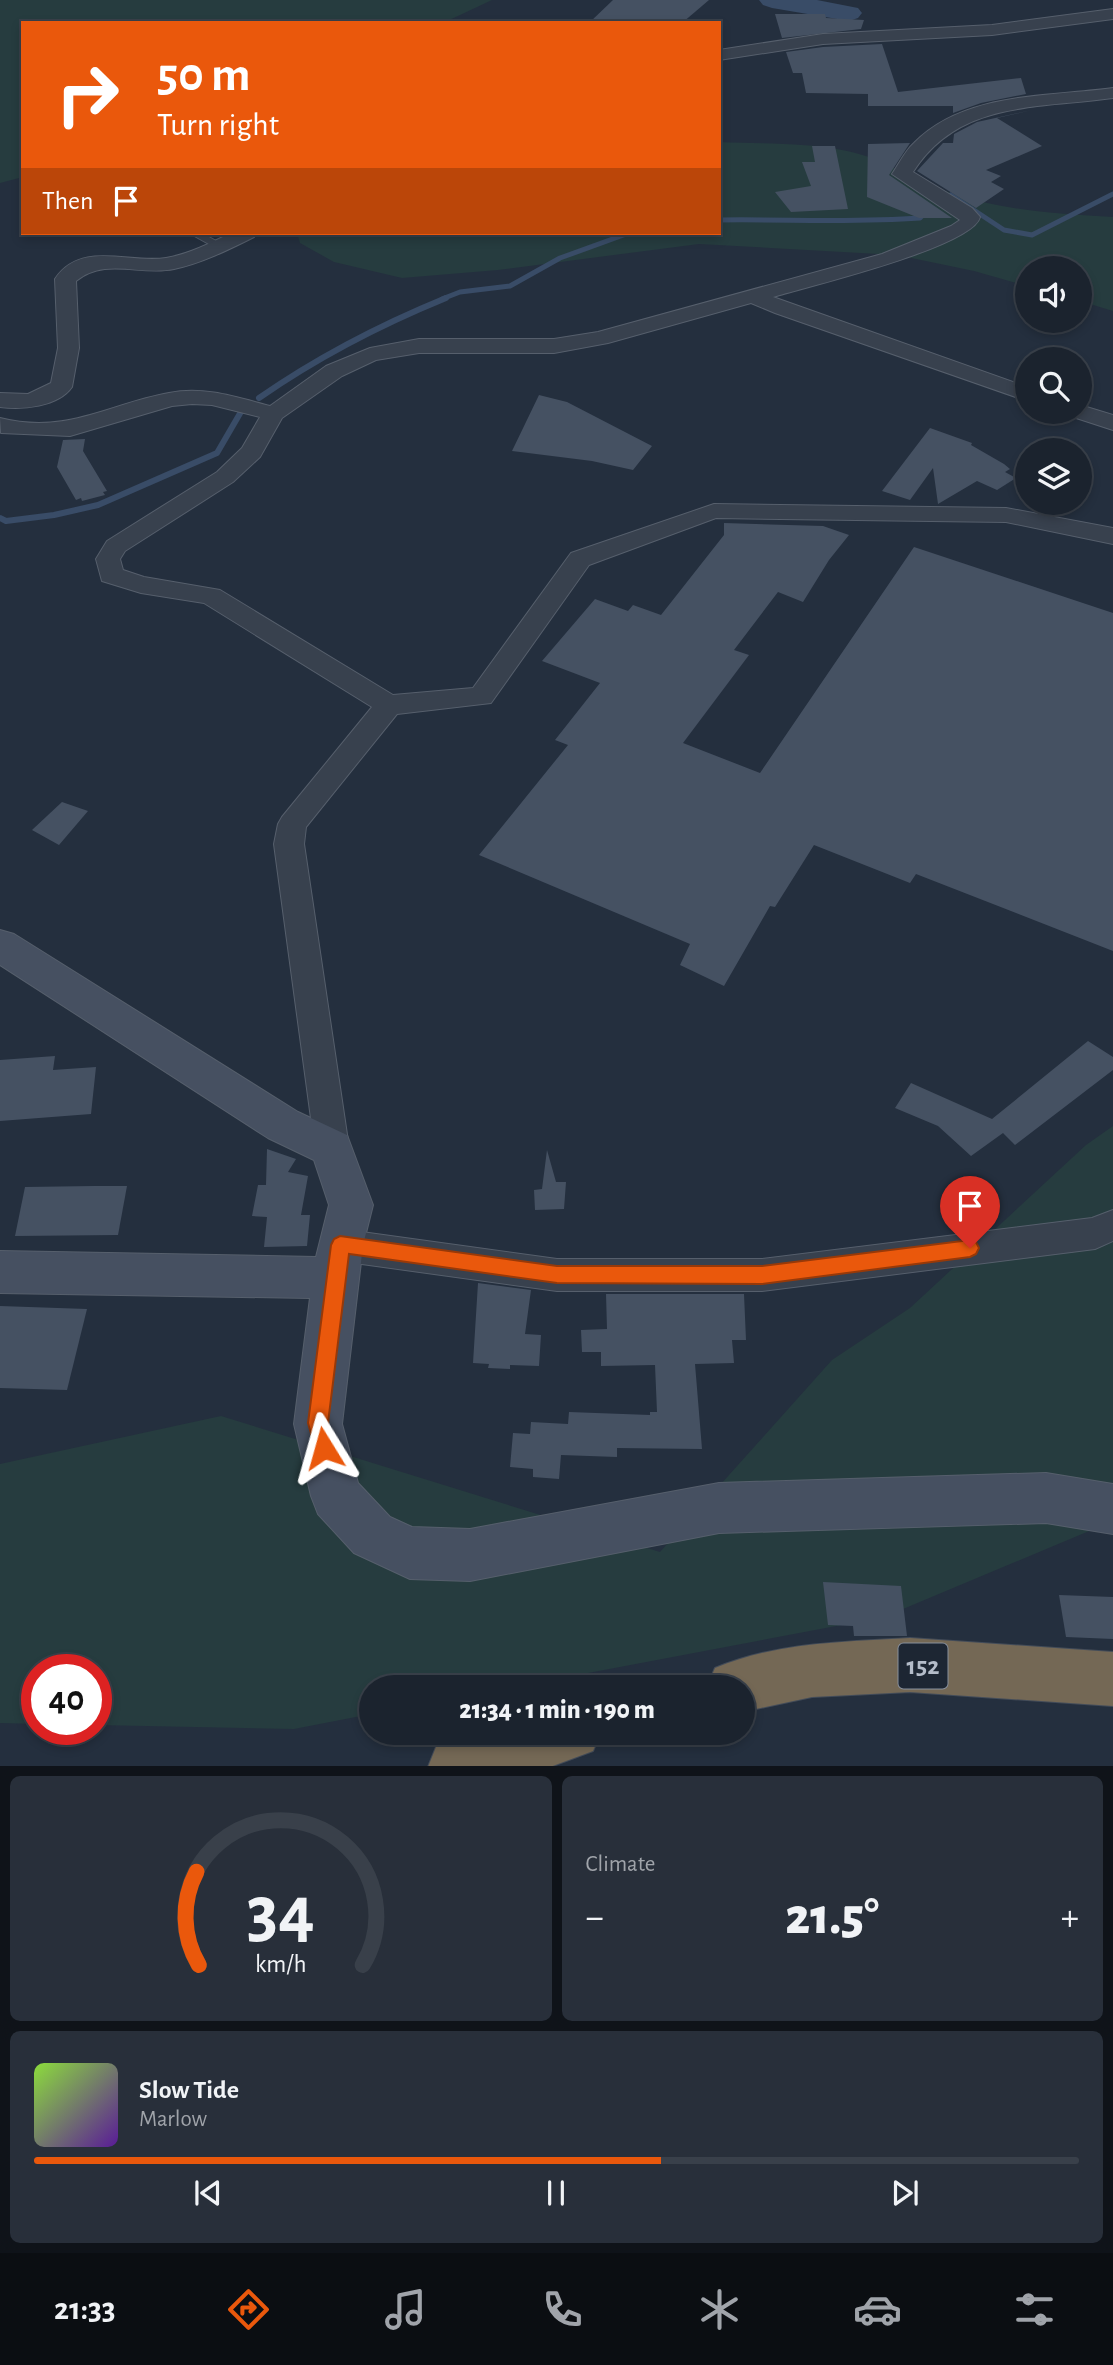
<!DOCTYPE html>
<html lang="en">
<head>
<meta charset="utf-8">
<style>
  body { margin:0; font-family:"Alegreya Sans",sans-serif; background:#282f3a; color:#f1f3f6; height:100vh; display:flex; flex-direction:column; font-size:26px; white-space:nowrap }
  * { box-sizing:border-box; margin:0 }
  p { font-size:23px; color:#a0a4aa }
  .icon { flex:none; width:38px; height:38px; fill:none; stroke:currentColor; stroke-width:2; stroke-linecap:round; stroke-linejoin:round }
  .map { position:relative; height:1766px; overflow:hidden }
  .sheet { display:flex; flex-direction:column; gap:10px; padding:10px; background:#0f1319; flex:1 }
  .sheet>* { flex:none }
  .guide { position:absolute; left:21px; top:21px; width:700px; height:214px; border-radius:0px; box-shadow:0 4px 10px #0003,0 0 0 2px #39404a; background:#ea580c; color:#fff; overflow:hidden }
  .buttons { position:absolute; left:1015px; top:256px; display:grid; gap:14px }
  .buttons a { display:grid; place-items:center; width:77px; height:77px; border-radius:50%; background:#1b232e; box-shadow:0 4px 10px #0003,0 0 0 2px #39404a; font-size:35px }
  .speed { position:absolute; left:21px; top:1654px; display:flex; gap:14px; font-size:35px; font-weight:700; text-align:center }
  .speed>* { display:grid; place-content:center; width:91px; height:91px; border-radius:50%; background:#1b232e; box-shadow:0 4px 10px #0003,0 0 0 2px #39404a; line-height:1 }
  .speed .limit { border:10px solid #d22; background:#fff; color:#111 }
  .pin { position:absolute; display:grid; place-items:center; width:60px; height:60px; color:#fff; margin:-72px -30px; border-radius:50% 50% 50% 0; rotate:-45deg; box-shadow:0 0 7px #0007 }
  .pin .icon { rotate:45deg }
  .me { position:absolute; width:77px; margin:-38px; rotate:352deg; stroke-linejoin:round; filter:drop-shadow(0 0 5px #0008) }
  .turn { display:flex; align-items:center; gap:24px; height:147px; padding:0 21px; font-size:32px }
  .turn .icon { width:91px; height:91px; stroke-width:2.5 }
  .turn b { display:block; font-size:49px; line-height:60px }
  .then { display:flex; align-items:center; height:66px; padding:0 21px; background:#0003; gap:14px; font-size:26px }
  .big { font-size:52px; font-weight:800; line-height:1.1 }
  .sheet .widget { flex:1; display:flex; flex-direction:column; justify-content:center; gap:10px; min-width:0; padding:0 24px; border-radius:10px; background:#282f3a }
  .sheet .dial { align-items:center; gap:0 }
  .dial svg { height:182px; overflow:visible; fill:none; stroke:#39404a; stroke-width:7; stroke-linecap:round; text-anchor:middle }
  .dial text { fill:#f1f3f6; stroke:none }
  .song { display:flex; align-items:center; gap:21px }
  .cover { width:84px; height:84px; border-radius:10px; background:linear-gradient(135deg,hsl(90 70% 55%),hsl(270 70% 35%)) }
  .played { height:7px; border-radius:4px; background:linear-gradient(90deg,#ea580c 60%,#39404a 60%) }
  .keys { display:flex; justify-content:space-around; direction:ltr }
  .heat { display:flex; justify-content:space-between; align-items:center; font-size:38px; direction:ltr }
  .sheet .tiles { flex:1; display:grid; gap:10px; grid-template-columns:1fr 1fr }
  .widget:last-child { grid-column:span 2 }
  .trip { position:absolute; left:359px; top:1675px; width:396px; height:70px; border-radius:35px; background:#1b232e; box-shadow:0 4px 10px #0003,0 0 0 2px #39404a; font-weight:800; line-height:70px; text-align:center }
  .dock { display:flex; height:112px; justify-content:space-around; align-items:center; background:#0b0e12; color:#a0a4aa }
  .dock .icon { width:49px; height:49px }
  .dock .selected { color:#ea580c }
  .dock b { font-size:32px; color:#f1f3f6 }
  .map>svg:first-child { display:block }
</style>
</head>
<body>
<div class="map">
<svg width="1113" height="1767" viewBox="0 0 1113 1767">
  <rect width="100%" height="100%" fill="#242f3e"/>
  <g fill="#263c3f">
    <path d="M 0,0 L 492,0 L 443,23 L 23,23 L 23,177 L 0,183 Z"/>
    <path d="M 719,142 C 761,144 806,142 847,151 C 882,158 908,177 940,189 C 996,210 1054,214 1113,217 L 1113,311 L 1080,301 L 1080,268 L 1027,268 L 1027,286 L 974,271 L 897,255 L 699,244 L 498,270 L 402,278 L 334,262 L 300,243 L 297,233 L 719,233 Z"/>
    <path d="M 1113,1126 L 1113,1521 L 884,1617 L 514,1687 L 371,1687 L 371,1714 L 294,1729 L 96,1725 L 96,1670 L 37,1670 L 37,1724 L 0,1723 L 0,1464 L 221,1416 L 660,1552 L 832,1360 L 910,1308 L 1086,1145 Z"/>
  </g>
  <g fill="none" stroke-linecap="round" stroke-linejoin="round">
    <g stroke="#394c67" stroke-width="5">
      <path d="M 951,195 L 1004,230 L 1032,235 L 1113,194"/>
      <path d="M 719,220 C 786,219 853,223 920,218 L 926,212"/>
      <path d="M 442,299 L 460,292 L 510,286 L 560,258 L 629,233"/>
    </g>
    <g stroke="#394c67" stroke-width="6">
      <path d="M 259,398 C 318,357 380,325 446,298"/>
      <path d="M 0,518 L 6,521 L 54,515 L 98,505 L 217,453 L 242,410"/>
    </g>
    <path fill="#394c67" fill-rule="evenodd" d="M 759,0 L 817,0 L 858,8 L 862,13 L 858,18 L 849,21 L 772,8 L 763,5 Z"/>
  </g>
  <g fill="#455162">
    <path d="M 613,0 L 709,0 L 682,23 L 589,23 Z"/>
    <path d="M 775,14 L 825,14 L 826,18 L 864,20 L 861,29 L 782,38 Z"/>
    <path d="M 882,44 L 898,92 L 1021,78 L 1026,94 L 981,103 L 953,113 L 953,106 L 868,106 L 868,94 L 806,93 L 802,73 L 793,73 L 786,52 L 823,47 Z"/>
    <path d="M 1032,110 L 997,118 L 1042,146 L 986,170 L 1001,176 L 991,182 L 1004,189 L 976,208 L 917,171 L 943,143 L 953,143 L 954,134 L 977,122 Z"/>
    <path d="M 910,143 L 889,175 L 952,218 L 919,218 L 867,197 L 868,144 Z"/>
    <path d="M 812,146 L 835,146 L 848,209 L 791,212 L 775,192 L 811,186 L 802,162 L 815,162 Z"/>
    <path d="M 539,395 L 567,402 L 652,446 L 633,470 L 592,461 L 512,451 Z"/>
    <path d="M 930,428 L 972,443 L 971,445 L 1004,464 L 1010,469 L 1005,472 L 1016,478 L 997,490 L 977,481 L 938,504 L 933,468 L 910,500 L 882,491 Z"/>
    <path d="M 85,439 L 83,451 L 107,491 L 103,492 L 105,495 L 82,501 L 81,498 L 76,500 L 57,467 L 63,440 Z"/>
    <path d="M 724,523 L 823,526 L 849,535 L 829,560 L 803,602 L 778,592 L 734,650 L 749,655 L 683,743 L 760,773 L 914,547 L 1113,613 L 1113,951 L 916,874 L 910,883 L 814,845 L 775,907 L 770,906 L 724,986 L 680,965 L 690,944 L 479,855 L 568,745 L 555,740 L 600,683 L 542,661 L 595,599 L 628,611 L 633,605 L 661,615 L 724,535 Z"/>
    <path d="M 62,802 L 88,811 L 59,845 L 32,830 Z"/>
    <path d="M 1088,1041 L 1113,1057 L 1113,1070 L 1015,1145 L 1003,1133 L 971,1156 L 938,1126 L 895,1108 L 911,1083 L 992,1119 Z"/>
    <path d="M 55,1056 L 53,1070 L 96,1067 L 91,1114 L 0,1121 L 0,1060 Z"/>
    <path d="M 267,1149 L 296,1159 L 288,1172 L 308,1176 L 301,1215 L 310,1215 L 307,1246 L 264,1247 L 267,1217 L 252,1216 L 258,1185 L 266,1185 Z"/>
    <path d="M 547,1150 L 556,1182 L 566,1182 L 564,1209 L 535,1210 L 534,1190 L 542,1189 Z"/>
    <path d="M 94,1186 L 127,1186 L 118,1235 L 15,1236 L 25,1187 Z"/>
    <path d="M 478,1283 L 531,1290 L 525,1334 L 541,1335 L 539,1366 L 510,1365 L 510,1369 L 488,1368 L 489,1364 L 473,1363 Z"/>
    <path d="M 606,1294 L 744,1294 L 746,1340 L 732,1340 L 734,1363 L 695,1364 L 702,1449 L 617,1448 L 617,1457 L 561,1455 L 559,1479 L 533,1477 L 533,1469 L 510,1467 L 513,1433 L 530,1434 L 531,1422 L 568,1424 L 569,1412 L 650,1415 L 650,1412 L 657,1412 L 655,1365 L 601,1366 L 601,1352 L 582,1352 L 581,1330 L 607,1329 Z"/>
    <path d="M 0,1306 L 87,1309 L 67,1390 L 0,1388 Z"/>
    <path d="M 823,1582 L 901,1586 L 907,1636 L 854,1636 L 853,1626 L 828,1625 Z"/>
    <path d="M 1059,1595 L 1113,1597 L 1113,1639 L 1066,1637 Z"/>
  </g>
  <g fill="none" stroke-linecap="round" stroke-linejoin="round">
    <defs>
      <path id="lane" d="M 189,233 L 202,233 L 225,246 L 216,248 Z"/>
      <g id="street">
        <path d="M 1113,9 L 1113,19 L 992,35 L 823,44 L 719,60 L 719,50 L 823,34 L 992,25 Z"/>
        <path d="M 1113,88 L 1113,98 C 1037,109 959,100 913,172 L 972,208 L 980,217 C 973,247 806,287 773,297 L 1027,387 L 1027,401 L 775,313 L 751,303 L 608,343 L 554,353 L 419,353 L 376,360 L 342,376 L 282,418 L 260,457 L 233,482 L 125,551 L 120,559 L 123,570 L 144,577 L 220,590 L 393,695 L 473,688 L 571,553 L 714,504 L 1006,508 L 1113,528 L 1113,544 L 1006,522 L 716,518 L 589,565 L 491,703 L 397,714 L 306,827 L 304,844 L 349,1148 L 344,1158 L 332,1162 L 320,1158 L 315,1148 L 274,844 L 278,824 L 282,817 L 372,707 L 204,603 L 141,593 L 102,581 L 96,559 L 107,541 L 217,472 L 242,448 L 260,417 L 212,405 L 192,404 L 172,406 L 70,436 L 1,433 L 0,418 C 67,435 108,404 169,393 C 204,386 236,397 270,406 L 326,366 L 370,348 L 419,339 L 554,339 L 598,332 L 882,254 L 951,226 L 960,220 L 892,174 C 899,164 905,151 914,143 C 964,92 1047,97 1113,88 Z"/>
        <path d="M 231,233 L 257,233 L 254,237 C 228,250 202,263 174,269 C 140,276 105,257 76,281 L 79,348 L 72,387 C 58,407 22,410 0,407 L 0,393 L 28,394 L 51,383 L 58,348 L 55,279 C 81,240 129,264 166,258 C 189,254 211,243 231,233 Z"/>
        <path d="M 1080,405 L 1113,415 L 1113,430 L 1070,416 L 1067,411 L 1080,411 Z"/>
        <path d="M 1113,1210 L 1113,1241 L 1095,1249 L 762,1291 L 557,1291 L 340,1261 L 328,1256 L 322,1245 L 328,1234 L 340,1229 L 557,1259 L 762,1259 L 1092,1218 Z"/>
      </g>
      <path id="secondary" d="M 0,930 L 14,934 L 298,1112 L 347,1135 L 373,1205 L 363,1245 L 342,1424 L 358,1483 L 390,1517 L 412,1527 L 470,1529 L 719,1483 L 1046,1473 L 1113,1484 L 1113,1534 L 1046,1523 L 719,1533 L 470,1581 L 410,1579 L 354,1553 L 318,1514 L 311,1496 L 294,1424 L 310,1298 L 0,1293 L 0,1251 L 316,1257 L 329,1205 L 314,1160 L 268,1138 L 0,965 Z"/>
      <g id="highway">
        <path d="M 910,1638 L 1113,1652 L 1113,1706 L 910,1692 L 812,1697 L 742,1712 L 742,1687 L 707,1687 L 715,1668 C 777,1642 844,1642 910,1638 Z"/>
        <path d="M 479,1732 L 601,1732 L 593,1751 L 550,1767 L 428,1767 L 436,1747 Z"/>
      </g>
    </defs>
    <use href="#lane" stroke="#565f6c" stroke-width="2"/>
    <use href="#street" stroke="#565f6c" stroke-width="2"/>
    <use href="#secondary" stroke="#565f6c" stroke-width="2"/>
    <use href="#highway" stroke="#434c59" stroke-width="2"/>
    <use href="#lane" fill="#38414e" fill-rule="evenodd"/>
    <use href="#street" fill="#38414e" fill-rule="evenodd"/>
    <use href="#secondary" fill="#465061" fill-rule="evenodd"/>
    <use href="#highway" fill="#746855" fill-rule="evenodd"/>
  </g>
  <path fill="#ea580c" stroke="#983908" stroke-width="2" d="M 340,1236 L 557,1266 L 762,1266 L 970,1240 L 976,1242 L 979,1248 L 976,1254 L 970,1257 L 762,1284 L 557,1283 L 349,1254 L 328,1423 L 334,1448 L 331,1455 L 324,1458 L 317,1455 L 308,1423 L 331,1245 L 334,1239 Z"/>
  <g text-anchor="middle" dominant-baseline="central" stroke-width="7" stroke-linejoin="round" paint-order="stroke">
    <rect fill="#1d2633" stroke="#878f9c" stroke-width="2" x="898.5" y="1643.5" width="49" height="45" rx="5"/>
    <g font-size="26" font-weight="bold" fill="#b4bcc9">
      <text x="923" y="1666">152</text>
    </g>
  </g>
</svg>
<div class="buttons">
<a><svg class="icon" aria-label="sound" viewBox="0 0 24 24"><path d="M4 9h4l5-4v14l-5-4H4zM17 9q2 3 0 6"/></svg></a>
<a><svg class="icon" aria-label="search" viewBox="0 0 24 24"><circle cx="10" cy="10" r="6"/><path d="M15 15l6 6"/></svg></a>
<a><svg class="icon" aria-label="layers" viewBox="0 0 24 24"><path d="M12 4l9 5-9 5-9-5zM3 14l9 5 9-5"/></svg></a>
</div>
<div class="speed"><div class="limit">40</div></div>
<div class="pin" style="left:970px;top:1248px;background:#d93025"><svg class="icon" aria-label="arrive" viewBox="0 0 24 24"><path d="M6 21V4h12l-3 4 3 4H6"/></svg></div>
<svg class="me" style="left:324px;top:1448px" viewBox="-20 -20 40 40"><path d="M0-17L14 15 0 8-14 15z" fill="#ea580c" stroke="#fff" stroke-width="4"/></svg>
<div class="trip">21:34 · 1 min · 190 m</div>
<div class="guide">
<div class="turn"><svg class="icon" aria-label="right" viewBox="0 0 24 24"><path d="M7 20v-9h11M14 6l5 5-5 5"/></svg><div><b>50 m</b>Turn right</div></div>
<div class="then">Then<svg class="icon" aria-label="arrive" viewBox="0 0 24 24"><path d="M6 21V4h12l-3 4 3 4H6"/></svg></div>
</div>
</div>
<section class="sheet">
<div class="tiles">
<div class="widget dial"><svg viewBox="0 0 100 80">
<path d="M14 69A42 42 0 1 1 86 69"/>
<path d="M14 69A42 42 0 0 1 13 28" stroke="#ea580c"/>
<text x="50" y="56" font-size="32" font-weight="700">34</text>
<text x="50" y="72" font-size="11">km/h</text>
</svg></div>
<div class="widget"><p>Climate</p>
<div class="heat"><a>−</a><b class="big">21.5°</b><a>+</a></div>
</div>
<div class="widget">
<div class="song"><i class="cover"></i><div><b>Slow Tide</b><p>Marlow</p></div></div>
<div class="played"></div>
<div class="keys"><svg class="icon" aria-label="previous" viewBox="0 0 24 24"><path d="M18 5L8 12l10 7zM5 5v14"/></svg><svg class="icon" aria-label="pause" viewBox="0 0 24 24"><path d="M8 5v14M16 5v14"/></svg><svg class="icon" aria-label="next" viewBox="0 0 24 24"><path d="M6 5l10 7-10 7zM19 5v14"/></svg></div>
</div>
</div>
</section>
<nav class="dock">
<b>21:33</b>
<svg class="icon selected" aria-label="directions" viewBox="0 0 24 24"><path d="M12 3l9 9-9 9-9-9zM9 14v-3h6M13 9l2 2-2 2"/></svg>
<svg class="icon" aria-label="music" viewBox="0 0 24 24"><path d="M9 18V5l10-2v13"/><circle cx="6" cy="18" r="3"/><circle cx="16" cy="16" r="3"/></svg>
<svg class="icon" aria-label="phone" viewBox="0 0 24 24"><path d="M5 4h4l2 5-3 2q2 4 5 5l2-3 5 2v4C11 20 4 13 5 4z"/></svg>
<svg class="icon" aria-label="climate" viewBox="0 0 24 24"><path d="M12 3v18M4 7l16 10M4 17L20 7"/></svg>
<svg class="icon" aria-label="car" viewBox="0 0 24 24"><path d="M5 17H2v-5l4-1 3-4h7l3 4 3 1v5h-3M9 17h6M6 11h13"/><circle cx="7" cy="17" r="2"/><circle cx="17" cy="17" r="2"/></svg>
<svg class="icon" aria-label="filters" viewBox="0 0 24 24"><path d="M4 7h16M4 17h16"/><circle cx="9" cy="7" r="2"/><circle cx="15" cy="17" r="2"/></svg>
</nav>
</body>
</html>
